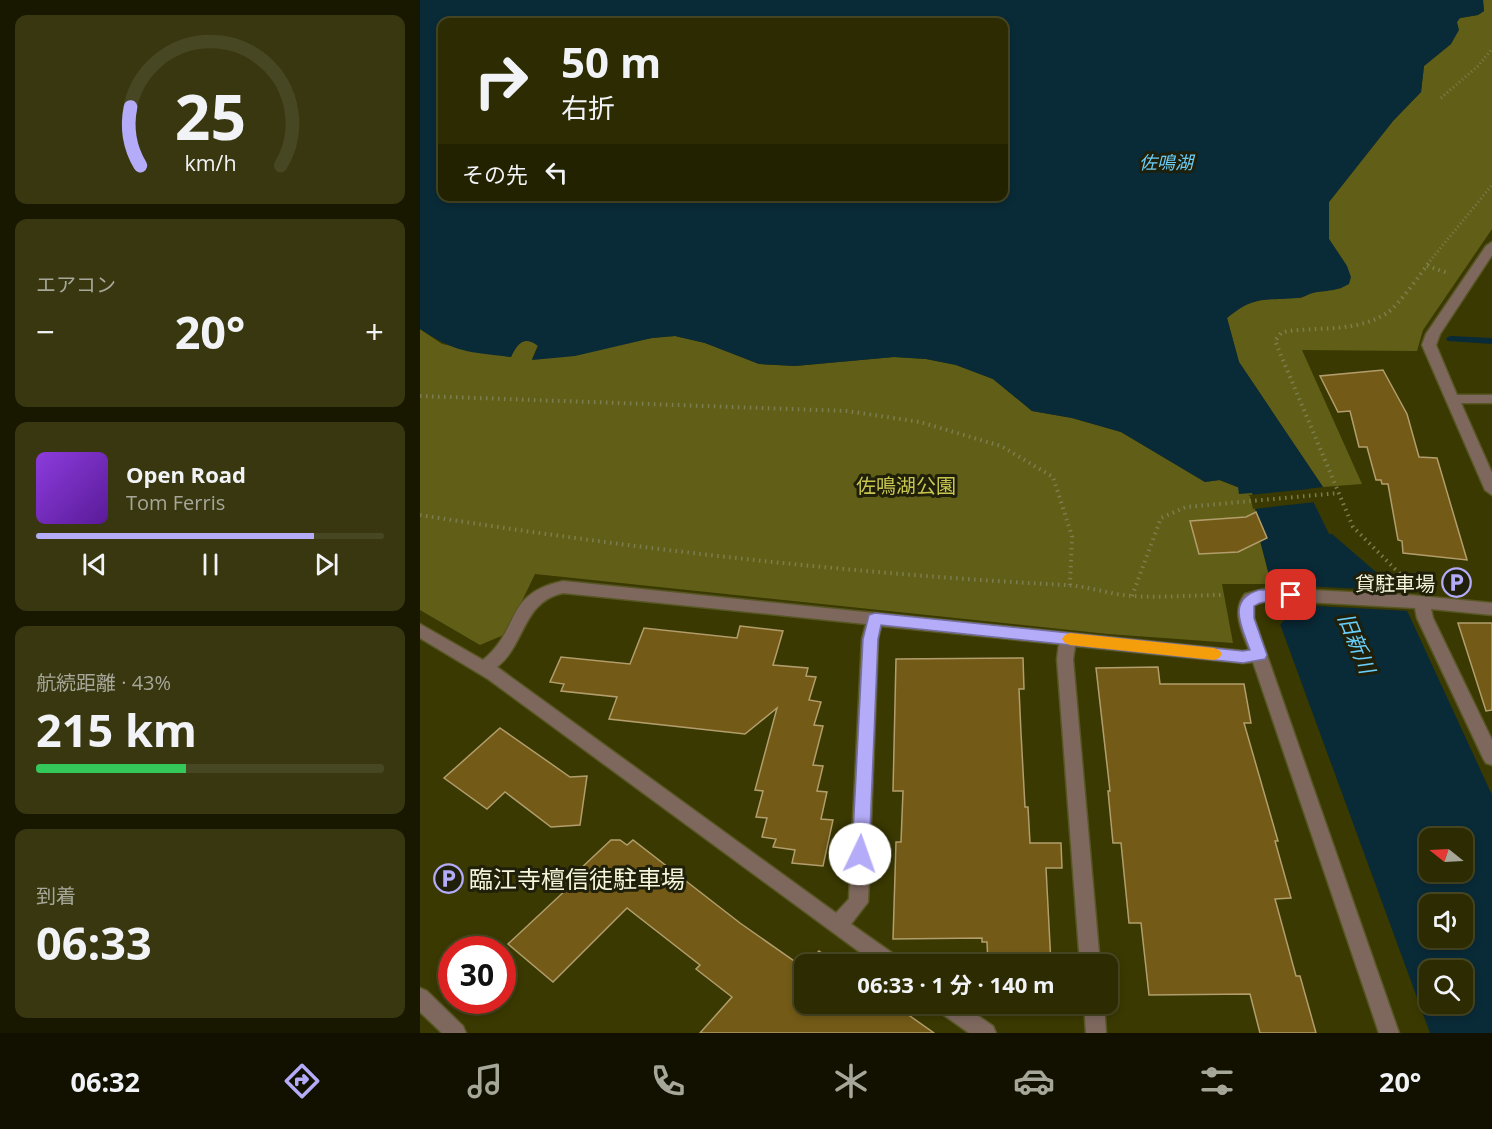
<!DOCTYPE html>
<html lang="ja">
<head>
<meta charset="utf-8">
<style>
  body { margin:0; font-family:"Open Sans","Noto Sans JP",sans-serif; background:#383710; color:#f1f3f6; height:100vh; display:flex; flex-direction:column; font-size:22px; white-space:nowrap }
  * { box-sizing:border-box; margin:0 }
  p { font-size:20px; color:#a6a799 }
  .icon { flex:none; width:33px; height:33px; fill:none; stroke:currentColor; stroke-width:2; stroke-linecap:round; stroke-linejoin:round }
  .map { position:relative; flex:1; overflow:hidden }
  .panel { display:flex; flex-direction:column; gap:15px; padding:15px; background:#181801; width:420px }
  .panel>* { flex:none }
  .guide { position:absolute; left:18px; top:18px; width:570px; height:183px; border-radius:12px; box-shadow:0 3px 9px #0003,0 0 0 2px #484723; background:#2c2b01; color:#f1f3f6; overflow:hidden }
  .needle { width:39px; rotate:288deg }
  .tools { position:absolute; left:999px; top:828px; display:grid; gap:12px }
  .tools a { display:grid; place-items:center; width:54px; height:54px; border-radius:12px; background:#2c2b01; box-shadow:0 3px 9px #0003,0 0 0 2px #484723; font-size:30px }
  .speed { position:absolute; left:18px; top:936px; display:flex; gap:12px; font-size:30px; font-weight:700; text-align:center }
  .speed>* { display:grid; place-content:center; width:78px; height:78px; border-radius:50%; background:#2c2b01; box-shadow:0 3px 9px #0003,0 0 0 2px #484723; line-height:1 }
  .speed .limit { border:9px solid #d22; background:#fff; color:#111 }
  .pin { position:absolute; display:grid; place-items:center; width:51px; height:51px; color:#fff; margin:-26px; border-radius:12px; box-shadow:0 3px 9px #0006 }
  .me { position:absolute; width:66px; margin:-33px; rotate:3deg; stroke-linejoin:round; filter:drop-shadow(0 0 4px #0008) }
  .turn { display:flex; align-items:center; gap:21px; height:126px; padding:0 24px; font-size:27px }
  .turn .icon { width:78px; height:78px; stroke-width:2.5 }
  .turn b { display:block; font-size:42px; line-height:51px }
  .then { display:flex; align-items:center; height:57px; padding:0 24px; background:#0003; gap:12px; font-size:22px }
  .big { font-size:45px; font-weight:700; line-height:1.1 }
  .panel .tile { flex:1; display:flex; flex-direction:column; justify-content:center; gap:9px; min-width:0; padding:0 21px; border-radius:12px; background:#383710 }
  .panel .dial { align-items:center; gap:0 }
  .dial svg { height:156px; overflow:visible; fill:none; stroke:#484723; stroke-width:7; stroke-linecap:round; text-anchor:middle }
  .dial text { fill:#f1f3f6; stroke:none }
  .song { display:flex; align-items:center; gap:18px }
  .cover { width:72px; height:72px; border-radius:9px; background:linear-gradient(135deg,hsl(270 70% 55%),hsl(270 70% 35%)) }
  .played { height:6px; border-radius:3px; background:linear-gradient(90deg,#b4acf9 80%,#484723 80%) }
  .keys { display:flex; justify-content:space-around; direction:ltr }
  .heat { display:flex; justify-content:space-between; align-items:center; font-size:33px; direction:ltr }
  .charge { height:9px; border-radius:4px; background:linear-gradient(90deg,#34c759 43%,#484723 0) }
  .trip { position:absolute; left:374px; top:954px; width:324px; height:60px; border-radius:12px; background:#2c2b01; box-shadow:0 3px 9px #0003,0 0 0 2px #484723; font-weight:700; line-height:60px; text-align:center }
  .tab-bar { display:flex; height:96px; justify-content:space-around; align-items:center; background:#121100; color:#a6a799 }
  .tab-bar .icon { width:42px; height:42px }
  .tab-bar .on { color:#b4acf9 }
  .tab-bar b { font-size:27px; color:#f1f3f6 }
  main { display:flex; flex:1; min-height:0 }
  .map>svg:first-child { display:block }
</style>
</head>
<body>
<main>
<section class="panel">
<div class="tile dial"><svg viewBox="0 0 100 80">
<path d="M14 69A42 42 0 1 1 86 69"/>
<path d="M14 69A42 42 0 0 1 9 39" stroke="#b4acf9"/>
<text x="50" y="56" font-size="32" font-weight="700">25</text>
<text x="50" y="72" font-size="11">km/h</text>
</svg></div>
<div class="tile"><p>エアコン</p>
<div class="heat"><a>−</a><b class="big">20°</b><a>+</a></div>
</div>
<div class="tile">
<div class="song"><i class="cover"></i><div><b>Open Road</b><p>Tom Ferris</p></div></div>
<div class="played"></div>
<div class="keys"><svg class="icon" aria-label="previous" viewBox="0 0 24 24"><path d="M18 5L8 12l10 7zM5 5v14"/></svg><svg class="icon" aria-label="pause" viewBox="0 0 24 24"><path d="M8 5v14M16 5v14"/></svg><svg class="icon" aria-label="next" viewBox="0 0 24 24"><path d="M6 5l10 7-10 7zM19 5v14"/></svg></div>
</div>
<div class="tile"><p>航続距離 · 43%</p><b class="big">215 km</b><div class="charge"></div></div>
<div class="tile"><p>到着</p><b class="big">06:33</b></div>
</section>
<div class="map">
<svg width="1072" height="1033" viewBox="0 0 1072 1033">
  <rect width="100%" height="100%" fill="#3a3901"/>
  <g fill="#615f17">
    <path d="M 1063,0 L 1072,0 L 1072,229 L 1003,330 L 997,351 L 882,350 L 942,484 L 903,487 L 819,362 L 807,318 L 824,305 L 848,298 L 881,298 L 891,293 L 922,288 L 927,266 L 909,239 L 909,202 L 973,121 L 1001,92 L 1004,66 L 1031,44 L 1036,22 L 1040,18 L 1058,15 L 1064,11 Z"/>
    <path d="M 0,329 L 22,344 L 91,357 C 97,344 104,335 118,345 L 112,359 L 232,338 L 255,336 L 285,343 L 339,364 L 375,366 L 474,357 L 506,359 L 536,365 L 573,379 L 612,411 L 652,418 L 701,432 L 785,482 L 799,480 L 832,493 L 838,509 L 835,509 L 847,540 L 840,541 L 849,575 L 845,584 L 802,584 L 813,643 L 688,634 L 115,574 L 86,634 L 60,645 L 0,610 Z"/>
  </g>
  <path fill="#092a37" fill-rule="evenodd" d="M 0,0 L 1063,0 L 1064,11 L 1058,15 L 1040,18 L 1037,22 L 1039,30 L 1031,44 L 1004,66 L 1001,92 L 973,121 L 909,202 L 909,239 L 927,266 L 931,277 L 929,284 C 919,290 908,291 897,292 C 890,293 885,297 878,298 C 845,301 835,295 807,318 L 819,362 L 903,487 L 887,489 L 909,534 L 912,534 L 978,591 L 1072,795 L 1072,1033 L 1010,1033 L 846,586 L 849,575 L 840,540 L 847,539 L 835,509 L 837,508 L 832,493 L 819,494 L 818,487 L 800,480 L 785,482 L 701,432 L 652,418 L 612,411 L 573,379 L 536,365 L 506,359 L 474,357 L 375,366 L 339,364 L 285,343 L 255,336 L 232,338 L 155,356 L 112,360 L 118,346 C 104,335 97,344 91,357 C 49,352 36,353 0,329 ZM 22,22 L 584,22 L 584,196 L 22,196 ZM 1010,838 L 1042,838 L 1042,872 L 1010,872 ZM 1010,904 L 1042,904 L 1042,938 L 1010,938 ZM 1010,970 L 1042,970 L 1042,1004 L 1010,1004 Z"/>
  <g fill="#3a3901">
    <path d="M 890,489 L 896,502 L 833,509 L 830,496 L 828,495 Z"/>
    <path d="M 844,584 L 982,591 L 989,611 L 878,605 L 859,626 Z"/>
  </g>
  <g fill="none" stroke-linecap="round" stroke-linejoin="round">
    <path fill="#092a37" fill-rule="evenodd" d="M 1031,336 L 1072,338 L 1072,344 L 1028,341 L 1026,339 L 1028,337 Z"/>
  </g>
  <g fill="#735a17" stroke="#b29e6c" stroke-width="1.5">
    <path d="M 963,370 L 987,414 L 999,457 L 1017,458 L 1047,560 L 983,553 L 982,541 L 978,540 L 968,484 L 962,484 L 961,480 L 956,480 L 947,447 L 939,447 L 930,411 L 918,412 L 900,376 Z"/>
    <path d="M 836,512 L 847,538 L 818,552 L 779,554 L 770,521 L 826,517 Z"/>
    <path d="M 1038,623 L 1072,623 L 1072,710 L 1066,711 Z"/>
    <path d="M 320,626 L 363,631 L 353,665 L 388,668 L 386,676 L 396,677 L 389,700 L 401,702 L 394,725 L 403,726 L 393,765 L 403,766 L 397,791 L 407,792 L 401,819 L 413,820 L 403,866 L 372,863 L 375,850 L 353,847 L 356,839 L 342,837 L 347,818 L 336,817 L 343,791 L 335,790 L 357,708 L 325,734 L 189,719 L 197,697 L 141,691 L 144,684 L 130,682 L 141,657 L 210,664 L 224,628 L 317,638 Z"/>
    <path d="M 603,658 L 604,689 L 599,689 L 601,733 L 605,807 L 608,807 L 610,843 L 641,843 L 642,868 L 626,868 L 631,964 L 568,964 L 567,942 L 562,942 L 562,938 L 473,939 L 476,842 L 481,842 L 483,791 L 473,791 L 476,659 Z"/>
    <path d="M 738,667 L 740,684 L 824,684 L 831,723 L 824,723 L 858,841 L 855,841 L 871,898 L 855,899 L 876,976 L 880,976 L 896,1033 L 840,1033 L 830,994 L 729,995 L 721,923 L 709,923 L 701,843 L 693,843 L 688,791 L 690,791 L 676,668 Z"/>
    <path d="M 80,728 L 150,777 L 167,776 L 160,825 L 131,827 L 85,792 L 67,809 L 24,778 Z"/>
    <path d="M 191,840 L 200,840 L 207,845 L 213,840 L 320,923 L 384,968 L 384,1004 L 473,1004 L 514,1033 L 280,1033 L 312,997 L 276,969 L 280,965 L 207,908 L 133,982 L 88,944 L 163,874 L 158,871 Z"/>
    <path d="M 399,951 L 418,964 L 387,964 Z"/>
  </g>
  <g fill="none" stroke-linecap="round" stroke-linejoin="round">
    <defs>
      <g id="minor">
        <path d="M 1072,242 L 1072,255 L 1020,334 L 1016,345 L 1037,395 L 1072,395 L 1072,403 L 1041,403 L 1072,473 L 1072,495 L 1065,490 L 1002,345 L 1006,334 L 1066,246 Z"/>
        <path d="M 143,581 L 823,651 L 829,650 C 822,631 811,611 825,594 L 848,588 L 989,595 L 1072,603 L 1072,615 L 1011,609 L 1013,618 L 1072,740 L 1072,765 L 1066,763 L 1063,758 L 997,618 L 995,608 L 848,600 L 834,605 L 834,618 L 979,1033 L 959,1033 L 833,662 L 823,663 L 655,646 L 653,659 L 680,964 L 660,964 L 637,659 L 639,644 L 461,626 L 458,639 L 448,902 L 431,924 L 478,957 L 481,964 L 456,964 L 68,679 L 0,638 L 0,624 L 63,660 C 102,628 83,594 143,581 ZM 143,593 L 446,624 L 442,639 L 429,899 L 416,913 L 77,667 C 106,644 102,602 143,593 Z"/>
        <path d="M 0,988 L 7,991 L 43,1026 L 46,1033 L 22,1033 L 0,1012 Z"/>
        <path d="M 515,1004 L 541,1004 L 573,1026 L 576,1033 L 549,1033 L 518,1011 Z"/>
        <path d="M 664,1004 L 684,1004 L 686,1033 L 666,1033 Z"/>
      </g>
    </defs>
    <use href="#minor" stroke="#585724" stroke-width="3"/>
    <g stroke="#7d7d4f" stroke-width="3" stroke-dasharray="1 3" stroke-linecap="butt">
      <path d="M 1021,98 L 1058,66 L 1072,49"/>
      <path d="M 1010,261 L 1072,185"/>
    </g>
    <g stroke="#7d7d4f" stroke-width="4" stroke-dasharray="1.5 4.5" stroke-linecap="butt">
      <path d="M 1007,266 L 1028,273"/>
      <path d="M 0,396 L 427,411 L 500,422 L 581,446 L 633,477 L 652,536 L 650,585"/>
      <path d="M 0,515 C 214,549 429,574 646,585 C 668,586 691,595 713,596 C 743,598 774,595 804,595"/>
      <path d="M 984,578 L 933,527 L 855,341 L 861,333 L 868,331 C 901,327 938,332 967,313 C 980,304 1001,273 1011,260"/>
      <path d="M 712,596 L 741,518 L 766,507 L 919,493"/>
    </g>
    <use href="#minor" fill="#7e685e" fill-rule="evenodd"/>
  </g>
  <path fill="#b4acf9" stroke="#7570a2" stroke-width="1.5" d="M 839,590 L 871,590 L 878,595 C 870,607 849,596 834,606 L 834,618 L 847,655 L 845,659 L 823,663 L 461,625 L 458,639 L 449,854 L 446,860 L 440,862 L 434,860 L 432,854 L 443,639 L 449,615 L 455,613 L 823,651 L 830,650 C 822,627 806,600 839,590 Z"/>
  <path fill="#f59e0b" d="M 650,633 L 794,648 L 799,650 L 802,654 L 799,658 L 794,660 L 650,645 L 645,643 L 642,639 L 645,635 Z"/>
  <defs>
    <symbol id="parking-ring" viewBox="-11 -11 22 22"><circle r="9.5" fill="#1f1f0a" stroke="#b4acf9" stroke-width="1.5"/><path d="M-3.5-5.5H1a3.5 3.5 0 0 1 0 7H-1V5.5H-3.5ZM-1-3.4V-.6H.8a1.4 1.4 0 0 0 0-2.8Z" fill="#b4acf9"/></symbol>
  </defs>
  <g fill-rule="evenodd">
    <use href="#parking-ring" x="1020" y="566" width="33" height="33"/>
    <use href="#parking-ring" x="12" y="862" width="33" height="33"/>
  </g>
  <g text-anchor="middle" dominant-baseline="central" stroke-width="6" stroke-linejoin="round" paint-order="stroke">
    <g font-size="18" font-style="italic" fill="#69cef9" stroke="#1f1f0a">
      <text x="746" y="162">佐鳴湖</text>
    </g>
    <g font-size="20" fill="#c8c64f" stroke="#1f1f0a">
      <text x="486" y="485">佐鳴湖公園</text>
    </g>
    <g font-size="20" fill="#f4f5da" stroke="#1f1f0a" text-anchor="end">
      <text x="1015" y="583">貸駐車場</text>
    </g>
    <g font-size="21" font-style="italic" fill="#69cef9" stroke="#1f1f0a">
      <text transform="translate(937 643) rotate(68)">旧新川</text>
    </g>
    <g font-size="24" fill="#f4f5da" stroke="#1f1f0a" text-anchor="start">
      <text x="49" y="878">臨江寺檀信徒駐車場</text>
    </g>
  </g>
</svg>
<div class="tools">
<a><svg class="needle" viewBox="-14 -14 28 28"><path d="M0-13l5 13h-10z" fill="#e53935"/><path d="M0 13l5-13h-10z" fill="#a6a799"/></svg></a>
<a><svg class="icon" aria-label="sound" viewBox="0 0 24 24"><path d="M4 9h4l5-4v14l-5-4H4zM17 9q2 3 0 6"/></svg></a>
<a><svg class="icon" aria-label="search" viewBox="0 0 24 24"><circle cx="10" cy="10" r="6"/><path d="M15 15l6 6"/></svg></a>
</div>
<div class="speed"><div class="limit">30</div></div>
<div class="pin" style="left:871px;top:595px;background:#d93025"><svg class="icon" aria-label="arrive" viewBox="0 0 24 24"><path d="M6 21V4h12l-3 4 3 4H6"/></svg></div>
<svg class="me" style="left:440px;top:854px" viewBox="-20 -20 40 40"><circle r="19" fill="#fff"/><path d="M0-13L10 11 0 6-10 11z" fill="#b4acf9"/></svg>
<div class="trip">06:33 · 1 分 · 140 m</div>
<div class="guide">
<div class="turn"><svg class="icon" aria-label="right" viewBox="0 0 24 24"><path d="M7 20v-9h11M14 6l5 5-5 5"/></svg><div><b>50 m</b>右折</div></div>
<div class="then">その先<svg class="icon" aria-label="left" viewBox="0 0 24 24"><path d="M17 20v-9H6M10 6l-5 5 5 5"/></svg></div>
</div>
</div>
</main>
<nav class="tab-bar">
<b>06:32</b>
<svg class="icon on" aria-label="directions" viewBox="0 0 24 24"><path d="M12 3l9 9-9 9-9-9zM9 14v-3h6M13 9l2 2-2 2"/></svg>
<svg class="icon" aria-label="music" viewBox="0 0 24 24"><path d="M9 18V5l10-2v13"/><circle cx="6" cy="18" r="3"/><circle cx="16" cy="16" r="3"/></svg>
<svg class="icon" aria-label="phone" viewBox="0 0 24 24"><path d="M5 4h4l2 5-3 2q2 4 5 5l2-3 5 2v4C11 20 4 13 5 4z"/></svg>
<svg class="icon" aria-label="climate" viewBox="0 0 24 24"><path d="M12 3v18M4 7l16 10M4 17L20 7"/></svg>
<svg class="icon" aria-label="car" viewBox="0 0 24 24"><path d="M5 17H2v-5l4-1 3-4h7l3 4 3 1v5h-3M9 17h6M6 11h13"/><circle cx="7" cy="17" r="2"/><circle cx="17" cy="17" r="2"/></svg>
<svg class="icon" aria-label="filters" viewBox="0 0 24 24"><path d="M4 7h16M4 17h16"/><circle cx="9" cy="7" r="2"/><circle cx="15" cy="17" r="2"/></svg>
<b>20°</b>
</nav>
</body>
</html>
